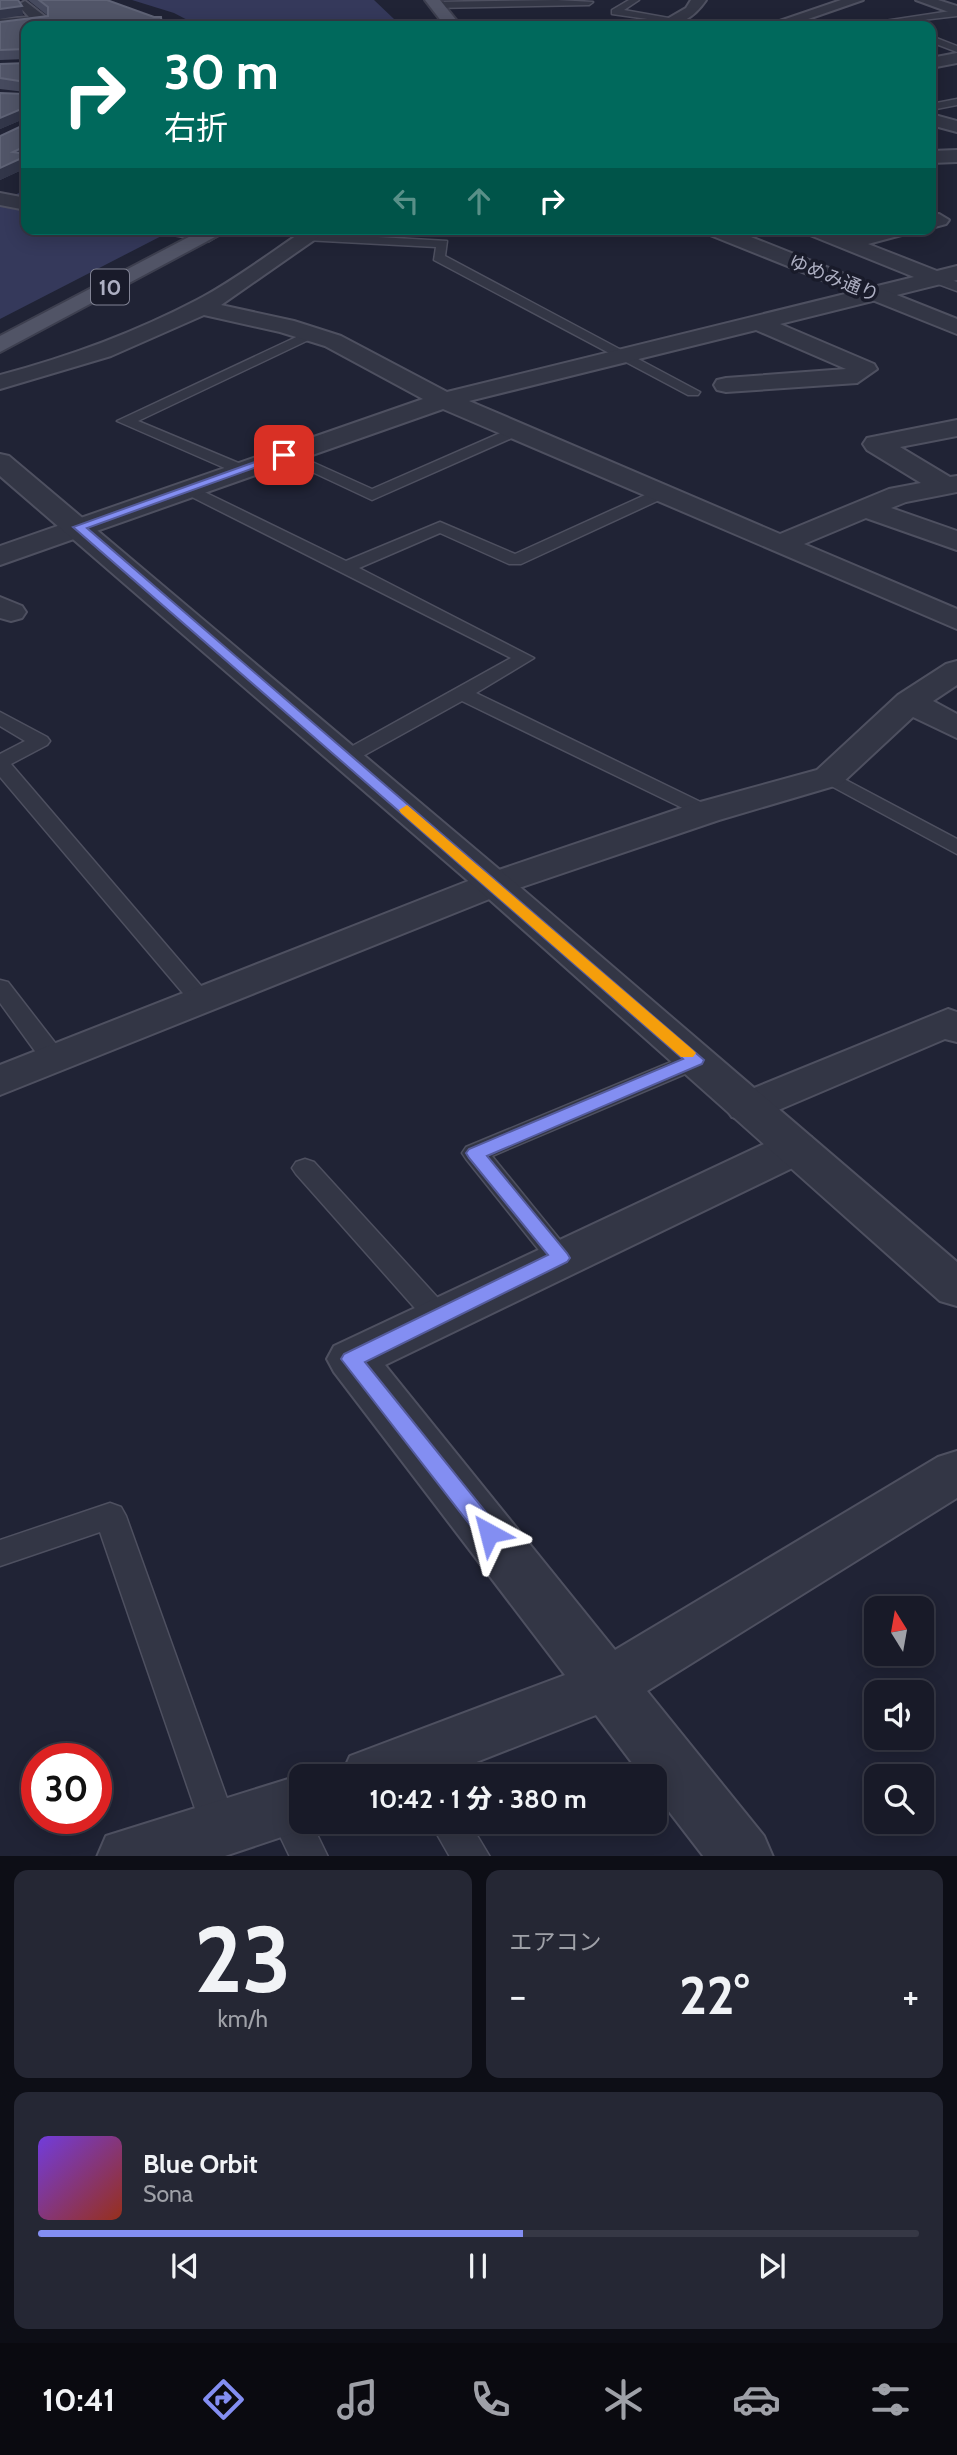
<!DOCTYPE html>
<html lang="ja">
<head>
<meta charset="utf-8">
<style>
  body { margin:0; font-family:Cabin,"Noto Sans JP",sans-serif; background:#252734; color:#f1f3f6; height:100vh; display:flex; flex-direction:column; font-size:26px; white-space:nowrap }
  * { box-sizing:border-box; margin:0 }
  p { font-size:23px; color:#9fa1a8 }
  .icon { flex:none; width:38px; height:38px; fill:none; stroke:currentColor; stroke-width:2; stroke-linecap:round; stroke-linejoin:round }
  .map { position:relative; height:1856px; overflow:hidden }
  .side { display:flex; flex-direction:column; gap:14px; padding:14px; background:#0d0e16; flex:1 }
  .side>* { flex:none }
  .hud { position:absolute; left:21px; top:21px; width:915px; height:214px; border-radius:14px; box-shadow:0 4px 18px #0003,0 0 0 2px #363845; background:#00695c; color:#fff; overflow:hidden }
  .needle { width:46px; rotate:349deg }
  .fabs { position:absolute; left:864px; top:1596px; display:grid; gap:14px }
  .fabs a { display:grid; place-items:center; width:70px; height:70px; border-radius:14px; background:#181a28; box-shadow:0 4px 18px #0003,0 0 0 2px #363845; font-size:35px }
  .speed { position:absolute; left:21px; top:1743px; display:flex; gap:14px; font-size:35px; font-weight:700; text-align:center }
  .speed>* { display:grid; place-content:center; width:91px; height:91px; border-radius:50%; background:#181a28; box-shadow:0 4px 18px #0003,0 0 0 2px #363845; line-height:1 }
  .speed .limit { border:10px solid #d22; background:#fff; color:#111 }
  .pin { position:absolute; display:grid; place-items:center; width:60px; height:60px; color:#fff; margin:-30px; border-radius:14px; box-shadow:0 4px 10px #0006 }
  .me { position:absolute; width:77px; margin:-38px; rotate:322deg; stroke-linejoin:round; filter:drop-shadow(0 0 5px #0008) }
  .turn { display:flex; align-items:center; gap:24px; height:147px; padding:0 28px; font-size:32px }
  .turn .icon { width:91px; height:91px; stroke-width:2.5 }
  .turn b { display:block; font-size:49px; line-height:60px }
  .lanes { display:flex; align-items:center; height:66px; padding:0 28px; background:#0003; justify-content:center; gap:35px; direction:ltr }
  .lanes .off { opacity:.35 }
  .big { font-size:52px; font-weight:800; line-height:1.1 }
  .side .card { flex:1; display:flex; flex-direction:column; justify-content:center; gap:10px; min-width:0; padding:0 24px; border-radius:14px; background:#252734 }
  .side .dial { align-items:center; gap:0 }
  .dial b { font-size:91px; line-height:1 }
  .song { display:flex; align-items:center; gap:21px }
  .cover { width:84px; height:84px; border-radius:10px; background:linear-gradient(135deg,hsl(260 70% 55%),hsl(10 70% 35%)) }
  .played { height:7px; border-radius:4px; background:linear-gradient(90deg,#838ef2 55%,#363845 55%) }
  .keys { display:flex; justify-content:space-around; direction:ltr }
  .heat { display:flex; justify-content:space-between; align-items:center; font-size:38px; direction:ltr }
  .side .tiles { flex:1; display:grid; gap:14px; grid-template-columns:1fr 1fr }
  .card:last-child { grid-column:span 2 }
  .trip { position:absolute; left:289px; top:1764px; width:378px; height:70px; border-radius:14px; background:#181a28; box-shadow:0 4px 18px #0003,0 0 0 2px #363845; font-weight:800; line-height:70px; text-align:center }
  .tabs { display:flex; height:112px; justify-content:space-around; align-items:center; background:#0a0a10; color:#9fa1a8 }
  .tabs .icon { width:49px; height:49px }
  .tabs .active { color:#838ef2 }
  .tabs b { font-size:32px; color:#f1f3f6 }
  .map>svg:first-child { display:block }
</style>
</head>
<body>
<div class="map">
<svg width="957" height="1857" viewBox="0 0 957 1857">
  <rect width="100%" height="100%" fill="#202335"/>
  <g fill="#35395b">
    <path d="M 132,0 L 374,0 L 394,19 L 407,24 L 406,26 L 199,26 L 174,13 Z"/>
    <path d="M 26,190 L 26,229 L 175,229 L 0,319 L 0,201 Z"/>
  </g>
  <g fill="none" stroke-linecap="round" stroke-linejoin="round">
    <defs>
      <g id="service">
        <path d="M 557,0 L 593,2 L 589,5 L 435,8 L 431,5 L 435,2 Z"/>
        <path d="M 629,0 L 639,0 L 624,10 L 680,20 L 676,23 L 612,14 L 612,10 Z"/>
        <path d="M 957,10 L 957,16 L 896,23 L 899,26 L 887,26 L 878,22 Z"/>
        <path d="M 452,22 L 487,23 L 492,26 L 448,26 Z"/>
        <path d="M 931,36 L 957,46 L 957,52 L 931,42 Z"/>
        <path d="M 957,99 L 957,105 L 931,110 L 931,104 Z"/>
        <path d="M 309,233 L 447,241 L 445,256 L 700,392 L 698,395 L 688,395 L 434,260 L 436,247 L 305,240 L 303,237 Z"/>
        <path d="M 935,274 L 957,282 L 957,291 L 930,281 L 929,278 Z"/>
        <path d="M 307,332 L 319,335 L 138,421 L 248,467 L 248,473 L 236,473 L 117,421 Z"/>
        <path d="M 516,426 L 524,431 L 521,434 L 372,500 L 276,455 L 284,450 L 290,452 L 372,489 Z"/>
        <path d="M 188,484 L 346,561 L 440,522 L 515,554 L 656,490 L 668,490 L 668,496 L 521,564 L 509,564 L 440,533 L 359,568 L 534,658 L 476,693 L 713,808 L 716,812 L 706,818 L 699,816 L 462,701 L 352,762 L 338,762 L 335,758 L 338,754 L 511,658 L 182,492 L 180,489 Z"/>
        <path d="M 0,712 L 47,737 L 50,741 L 47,745 L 11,764 L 209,995 L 213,1000 L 209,1005 L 193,1005 L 0,777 L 0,754 L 25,741 L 0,726 Z"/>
        <path d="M 829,771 L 957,839 L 957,854 L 822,781 L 819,777 Z"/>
        <path d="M 0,980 L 8,982 L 63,1053 L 66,1059 L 63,1065 L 45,1065 L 0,1003 Z"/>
        <path d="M 695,1052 L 704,1054 L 707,1060 L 704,1066 L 492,1156 L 574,1257 L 570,1264 L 560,1267 L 550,1264 L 466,1159 L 462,1153 L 466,1147 Z"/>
        <path d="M 305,1159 L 314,1162 L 448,1309 L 452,1316 L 448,1323 L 438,1327 L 428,1323 L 296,1174 L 292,1168 L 296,1162 Z"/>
        <path d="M 110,1503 L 121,1507 L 126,1516 L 238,1829 L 233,1841 L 220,1846 L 207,1841 L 202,1829 L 100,1532 L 0,1566 L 0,1540 Z"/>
        <path d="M 285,1792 L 298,1797 L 301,1822 L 311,1822 L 328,1857 L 290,1857 L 267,1809 L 272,1797 Z"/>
        <path d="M 430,1822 L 469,1822 L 490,1857 L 450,1857 Z"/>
      </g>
      <g id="minor">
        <path d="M 691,0 L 706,0 C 693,19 679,26 655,26 L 686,8 Z"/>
        <path d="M 916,0 L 938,0 L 957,6 L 957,15 Z"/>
        <path d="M 25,1 L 47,18 L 47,24 L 0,29 L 0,19 L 29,17 L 18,5 Z"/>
        <path d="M 957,53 L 957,63 L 931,68 L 931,58 Z"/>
        <path d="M 931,114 L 957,121 L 957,132 L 931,125 Z"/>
        <path d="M 957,150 L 957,162 L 931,163 L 931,151 Z"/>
        <path d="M 939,214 L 949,220 L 946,224 L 931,228 L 931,216 Z"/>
        <path d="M 306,229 L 330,229 L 221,305 L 294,321 L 341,336 L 447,392 L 914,277 L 805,233 L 802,229 L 831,229 L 848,236 L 876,229 L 912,229 L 909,233 L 868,244 L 937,271 L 957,266 L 957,280 L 780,324 L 874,364 L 877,369 L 857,383 L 726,392 L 717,390 L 714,385 L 717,380 L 726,378 L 846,369 L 756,330 L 469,401 L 780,534 L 889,489 L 921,483 L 867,450 L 863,444 L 867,438 L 957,420 L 957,436 L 900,447 L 950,477 L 957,476 L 957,492 L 906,502 L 891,508 L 957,531 L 957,550 L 866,518 L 804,544 L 957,609 L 957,629 L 443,409 L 0,565 L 0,546 L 423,399 L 325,346 L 280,332 L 204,315 L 111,356 L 0,389 L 0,375 C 68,357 134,333 197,300 C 235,280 270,253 306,229 Z"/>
        <path d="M 0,597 L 22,606 L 26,612 L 22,618 L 11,621 L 0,618 Z"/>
        <path d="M 957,661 L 957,685 L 933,701 L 957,714 L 957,738 L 913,717 L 841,784 L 719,820 L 507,892 L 0,1095 L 0,1065 L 481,876 L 693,804 L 817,770 L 898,695 L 946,664 Z"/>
        <path d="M 948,1009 L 957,1012 L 957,1042 L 945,1039 L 762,1117 L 747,1121 L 732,1117 L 725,1107 L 732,1097 Z"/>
        <path d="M 795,1133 L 811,1137 L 817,1148 L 811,1159 L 385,1365 L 615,1650 L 938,1457 L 957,1451 L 957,1498 L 647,1691 L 764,1836 L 773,1857 L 704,1857 L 654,1792 L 654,1776 L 642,1776 L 596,1715 L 441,1776 L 341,1776 L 350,1756 L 565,1675 L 334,1372 L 327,1359 L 334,1346 L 779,1137 Z"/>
        <path d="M 301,1775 L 305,1776 L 301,1776 L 301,1822 L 323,1823 L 222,1857 L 97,1857 L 106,1836 Z"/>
      </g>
      <g id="tertiary">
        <path d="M 841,0 L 863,0 L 788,26 L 765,26 Z"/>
        <path d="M 0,193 L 26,198 L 26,210 L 0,205 Z"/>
        <path d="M 162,229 L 210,229 L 218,235 L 208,241 L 165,233 Z"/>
        <path d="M 702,229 L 731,229 L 957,319 L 957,334 L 705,233 Z"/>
        <path d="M 0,454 L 9,456 L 507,876 L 957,1262 L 957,1306 L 940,1301 L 481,892 L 0,476 Z"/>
      </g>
      <g id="primary">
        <path d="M 425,0 L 440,0 L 461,26 L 445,26 Z"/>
        <path d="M 204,229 L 230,229 L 0,352 L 0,336 Z"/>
      </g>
    </defs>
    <use href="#service" stroke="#4e5060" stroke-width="3"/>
    <use href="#minor" stroke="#4e5060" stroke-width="4"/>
    <use href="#tertiary" stroke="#4e5060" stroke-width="4"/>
    <use href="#primary" stroke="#3d3f4f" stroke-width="4"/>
    <use href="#service" fill="#333645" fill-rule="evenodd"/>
    <use href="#minor" fill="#333645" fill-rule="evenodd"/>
    <use href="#tertiary" fill="#333645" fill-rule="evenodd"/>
    <use href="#primary" fill="#515466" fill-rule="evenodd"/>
  </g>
  <g fill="#464a5e">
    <path d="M 28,0 L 107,0 L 26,59 L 0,60 L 0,22 L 48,16 Z"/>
    <path d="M 26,63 L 26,168 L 0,180 L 0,136 L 26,124 L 26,118 L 0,129 L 0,93 L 25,94 L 25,92 L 0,89 L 0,64 Z"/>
  </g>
  <g fill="#323649">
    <path d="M 22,6 L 23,15 L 0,19 L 0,9 Z"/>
    <path d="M 26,107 L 26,118 L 0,129 L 0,118 Z"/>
    <path d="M 26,146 L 26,168 L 0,180 L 0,168 L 13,152 Z"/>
  </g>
  <g fill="#515568" stroke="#5f6376" stroke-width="2">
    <path d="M 0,0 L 18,0 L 22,6 L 0,9 Z"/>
    <path d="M 39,0 L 107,0 L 154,17 L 161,17 L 162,26 L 26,26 L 26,49 L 0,50 L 0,22 L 48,16 L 48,7 Z"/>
    <path d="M 26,63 L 26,82 L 0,78 L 0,64 Z"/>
    <path d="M 26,87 L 26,107 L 0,118 L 0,93 L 25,94 Z"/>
    <path d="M 26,116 L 26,146 L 13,152 L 26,154 L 26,156 L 0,168 L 0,136 L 26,124 Z"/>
  </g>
  <path fill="#838ef2" stroke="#555c9d" stroke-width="2" d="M 280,453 L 290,455 L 87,528 L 704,1060 L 702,1064 L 487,1156 L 567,1253 L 570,1258 L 567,1262 L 365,1362 L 497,1526 L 500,1533 L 497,1539 L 489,1542 L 481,1539 L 341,1359 L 344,1354 L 548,1255 L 469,1158 L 466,1153 L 469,1149 L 683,1059 L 73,527 Z"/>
  <path fill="#f59e0b" d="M 407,805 L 693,1050 L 696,1053 L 693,1057 L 681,1057 L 401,813 L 399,810 Z"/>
  <g text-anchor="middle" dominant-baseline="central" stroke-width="7" stroke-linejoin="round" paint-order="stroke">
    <g font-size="19" fill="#adafc2" stroke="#191b2a">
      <text transform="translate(834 278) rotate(22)">ゆめみ通り</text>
    </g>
    <rect fill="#191b2a" stroke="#818394" stroke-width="2" x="91" y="269.5" width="38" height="35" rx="5"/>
    <g font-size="21" font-weight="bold" fill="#adafc2">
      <text x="110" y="287">10</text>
    </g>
  </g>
</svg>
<div class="fabs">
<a><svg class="needle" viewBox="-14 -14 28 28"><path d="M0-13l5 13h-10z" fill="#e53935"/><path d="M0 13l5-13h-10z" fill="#9fa1a8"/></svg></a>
<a><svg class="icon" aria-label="sound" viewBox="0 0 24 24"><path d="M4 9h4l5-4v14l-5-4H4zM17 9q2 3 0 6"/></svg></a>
<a><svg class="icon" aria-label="search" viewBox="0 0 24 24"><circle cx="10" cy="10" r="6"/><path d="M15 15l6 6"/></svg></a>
</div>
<div class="speed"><div class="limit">30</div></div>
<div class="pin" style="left:284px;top:455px;background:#d93025"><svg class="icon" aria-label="arrive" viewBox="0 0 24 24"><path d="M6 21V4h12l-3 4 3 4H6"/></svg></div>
<svg class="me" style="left:489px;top:1533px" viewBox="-20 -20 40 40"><path d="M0-17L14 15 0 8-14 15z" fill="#838ef2" stroke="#fff" stroke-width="4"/></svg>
<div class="trip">10:42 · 1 分 · 380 m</div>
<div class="hud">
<div class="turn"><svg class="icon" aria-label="right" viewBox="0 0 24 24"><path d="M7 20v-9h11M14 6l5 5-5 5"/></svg><div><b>30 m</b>右折</div></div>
<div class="lanes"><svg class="icon off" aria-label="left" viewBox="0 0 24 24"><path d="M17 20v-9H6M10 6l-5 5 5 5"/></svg><svg class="icon off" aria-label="ahead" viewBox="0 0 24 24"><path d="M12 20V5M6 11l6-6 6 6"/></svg><svg class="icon" aria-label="right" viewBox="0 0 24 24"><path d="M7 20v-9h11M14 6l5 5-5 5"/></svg></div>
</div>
</div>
<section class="side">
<div class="tiles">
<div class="card dial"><b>23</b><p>km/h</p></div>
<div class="card"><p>エアコン</p>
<div class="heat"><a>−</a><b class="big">22°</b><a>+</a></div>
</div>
<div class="card">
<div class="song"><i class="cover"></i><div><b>Blue Orbit</b><p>Sona</p></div></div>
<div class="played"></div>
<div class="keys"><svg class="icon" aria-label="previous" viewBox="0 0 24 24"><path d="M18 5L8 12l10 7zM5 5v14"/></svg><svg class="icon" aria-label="pause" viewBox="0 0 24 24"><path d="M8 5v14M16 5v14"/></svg><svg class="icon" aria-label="next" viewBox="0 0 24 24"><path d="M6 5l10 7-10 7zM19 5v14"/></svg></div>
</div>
</div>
</section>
<nav class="tabs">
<b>10:41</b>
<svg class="icon active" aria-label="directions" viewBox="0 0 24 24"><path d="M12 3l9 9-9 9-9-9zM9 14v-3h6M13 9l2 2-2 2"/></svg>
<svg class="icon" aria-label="music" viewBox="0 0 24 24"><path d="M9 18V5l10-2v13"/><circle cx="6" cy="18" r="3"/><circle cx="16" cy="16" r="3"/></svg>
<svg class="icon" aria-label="phone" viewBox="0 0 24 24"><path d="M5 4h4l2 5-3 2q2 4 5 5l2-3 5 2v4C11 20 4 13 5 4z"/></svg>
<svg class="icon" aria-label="climate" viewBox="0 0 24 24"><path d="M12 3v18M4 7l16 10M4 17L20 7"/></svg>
<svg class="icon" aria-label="car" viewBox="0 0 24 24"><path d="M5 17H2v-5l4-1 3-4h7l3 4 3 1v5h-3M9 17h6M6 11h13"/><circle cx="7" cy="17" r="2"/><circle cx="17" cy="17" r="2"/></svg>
<svg class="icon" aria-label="filters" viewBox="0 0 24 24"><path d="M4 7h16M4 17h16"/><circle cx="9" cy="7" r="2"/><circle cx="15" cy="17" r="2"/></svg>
</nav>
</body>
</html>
